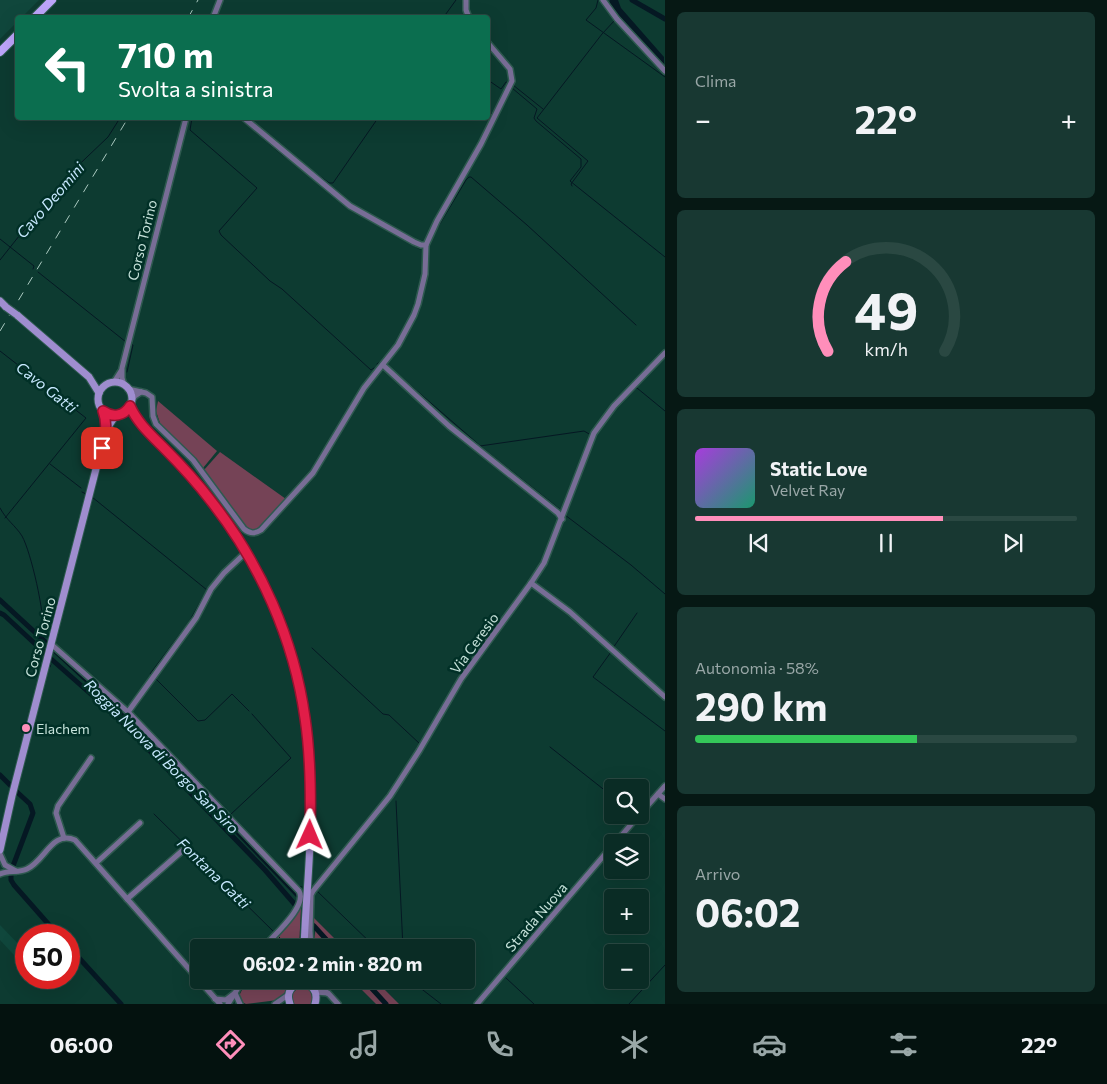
<!DOCTYPE html>
<html lang="it">
<head>
<meta charset="utf-8">
<style>
  body { margin:0; font-family:Commissioner,sans-serif; background:#183832; color:#f1f3f6; height:100vh; display:flex; flex-direction:column; font-size:19px; white-space:nowrap }
  * { box-sizing:border-box; margin:0 }
  p { font-size:16px; color:#99a7a7 }
  .icon { flex:none; width:28px; height:28px; fill:none; stroke:currentColor; stroke-width:2; stroke-linecap:round; stroke-linejoin:round }
  .map { position:relative; flex:1; overflow:hidden }
  .drawer { display:flex; flex-direction:column; gap:12px; padding:12px; background:#061814; width:442px }
  .drawer>* { flex:none }
  .hud { position:absolute; left:15px; top:15px; width:475px; height:105px; border-radius:5px; box-shadow:0 5px 20px #0002,0 0 0 1px #2a4842; background:#0b6e4f; color:#fff; overflow:hidden }
  .tools { position:absolute; left:604px; top:779px; display:grid; gap:10px }
  .tools a { display:grid; place-items:center; width:45px; height:45px; border-radius:5px; background:#0a2c25; box-shadow:0 5px 20px #0002,0 0 0 1px #2a4842; font-size:25px }
  .speed { position:absolute; left:15px; top:924px; display:flex; gap:10px; font-size:25px; font-weight:700; text-align:center }
  .speed>* { display:grid; place-content:center; width:65px; height:65px; border-radius:50%; background:#0a2c25; box-shadow:0 5px 20px #0002,0 0 0 1px #2a4842; line-height:1 }
  .speed .limit { border:8px solid #d22; background:#fff; color:#111 }
  .pin { position:absolute; display:grid; place-items:center; width:42px; height:42px; color:#fff; margin:-21px; border-radius:10px; box-shadow:0 2px 8px #0006 }
  .me { position:absolute; width:55px; margin:-28px; rotate:1deg; stroke-linejoin:round; filter:drop-shadow(0 0 4px #0008) }
  .turn { display:flex; align-items:center; gap:18px; height:105px; padding:0 20px; font-size:22px }
  .turn .icon { width:65px; height:65px; stroke-width:2.5 }
  .turn b { display:block; font-size:35px; line-height:42px }
  .big { font-size:38px; font-weight:700; line-height:1.1 }
  .drawer .card { flex:1; display:flex; flex-direction:column; justify-content:center; gap:8px; min-width:0; padding:0 18px; border-radius:8px; background:#183832 }
  .drawer .dial { align-items:center; gap:0 }
  .dial svg { height:130px; overflow:visible; fill:none; stroke:#2a4842; stroke-width:7; stroke-linecap:round; text-anchor:middle }
  .dial text { fill:#f1f3f6; stroke:none }
  .song { display:flex; align-items:center; gap:15px }
  .cover { width:60px; height:60px; border-radius:8px; background:linear-gradient(135deg,hsl(280 70% 55%),hsl(160 70% 35%)) }
  .played { height:5px; border-radius:2px; background:linear-gradient(90deg,#ff8eba 65%,#2a4842 65%) }
  .keys { display:flex; justify-content:space-around; direction:ltr }
  .heat { display:flex; justify-content:space-between; align-items:center; font-size:28px; direction:ltr }
  .charge { height:8px; border-radius:4px; background:linear-gradient(90deg,#34c759 58%,#2a4842 0) }
  .trip { position:absolute; left:190px; top:939px; width:285px; height:50px; border-radius:5px; background:#0a2c25; box-shadow:0 5px 20px #0002,0 0 0 1px #2a4842; font-weight:700; line-height:50px; text-align:center }
  .dock { display:flex; height:80px; justify-content:space-around; align-items:center; background:#04120f; color:#99a7a7 }
  .dock .icon { width:35px; height:35px }
  .dock .selected { color:#ff8eba }
  .dock b { font-size:22px; color:#f1f3f6 }
  main { display:flex; flex:1; min-height:0 }
  .map>svg:first-child { display:block }
</style>
</head>
<body>
<main>
<div class="map">
<svg width="665" height="1004" viewBox="0 0 665 1004">
  <rect width="100%" height="100%" fill="#0d3b31"/>
  <g fill="#10473c">
    <path d="M 0,0 L 39,0 L 22,17 L 18,18 L 17,22 L 0,39 Z"/>
    <path d="M 0,925 L 26,952 L 26,968 L 0,940 Z"/>
  </g>
  <g fill="#754356">
    <path d="M 158,401 L 217,451 L 203,468 L 161,426 L 156,411 Z"/>
    <path d="M 220,452 L 286,499 L 261,528 L 254,531 L 246,529 L 204,470 Z"/>
    <path d="M 301,908 L 299,947 L 267,948 Z"/>
    <path d="M 313,917 L 343,947 L 321,947 L 314,941 L 316,926 L 313,921 Z"/>
    <path d="M 247,980 L 294,980 L 282,997 L 278,1000 L 246,1004 L 242,1002 L 239,996 Z"/>
    <path d="M 352,980 L 375,980 L 399,1004 L 376,1004 Z"/>
    <path d="M 302,988 L 308,989 L 312,993 L 312,1004 L 293,1004 L 293,993 L 297,989 Z"/>
  </g>
  <g fill="#051823">
    <path d="M 610,0 L 618,0 L 621,8 L 664,57 L 664,68 L 611,8 L 609,4 Z"/>
    <path d="M 128,716 L 299,895 L 296,897 L 126,719 Z"/>
  </g>
  <g fill="none" stroke-linecap="round" stroke-linejoin="round">
    <g stroke="#051823" stroke-width="1">
      <path d="M 598,0 L 596,8 L 586,20 L 665,77"/>
      <path d="M 443,18 L 456,0"/>
      <path d="M 488,80 L 501,89 L 506,82 L 510,83"/>
      <path d="M 513,85 L 543,109"/>
      <path d="M 512,88 L 537,109 L 534,118 L 536,121 L 581,159 L 581,167 L 570,181 L 665,257"/>
      <path d="M 488,111 L 492,114 L 507,85"/>
      <path d="M 192,118 L 190,130 L 257,188 L 219,231 L 221,235 L 270,281 L 282,289 L 371,370 L 374,368"/>
      <path d="M 239,118 L 280,153 L 300,168"/>
      <path d="M 301,162 L 329,183 L 333,183 L 378,118"/>
      <path d="M 319,183 L 349,209 L 420,249"/>
      <path d="M 572,186 L 571,184 L 588,161 L 537,118 L 602,34 L 615,20"/>
      <path d="M 435,232 L 466,180 L 469,177 L 471,177 L 527,225 L 636,325"/>
      <path d="M 0,239 L 34,266 L 33,269"/>
      <path d="M 0,260 L 66,177 L 108,137 L 120,118"/>
      <path d="M 38,272 L 126,342"/>
      <path d="M 0,351 L 86,418 L 5,518"/>
      <path d="M 377,364 L 382,361"/>
      <path d="M 387,365 L 485,450 L 562,511"/>
      <path d="M 127,372 L 133,345 L 130,344"/>
      <path d="M 634,389 L 637,388 L 665,411"/>
      <path d="M 480,446 L 584,431 L 591,435"/>
      <path d="M 50,464 L 81,488"/>
      <path d="M 579,465 L 589,439"/>
      <path d="M 94,491 L 111,429"/>
      <path d="M 82,492 L 86,494"/>
      <path d="M 92,497 L 207,590 L 189,622 L 150,674 L 152,675"/>
      <path d="M 0,508 C 7,521 15,525 22,536 C 31,552 45,614 43,632"/>
      <path d="M 565,515 L 631,565 L 665,594"/>
      <path d="M 40,635 L 48,642"/>
      <path d="M 312,648 L 383,714 L 389,715 L 420,744 L 418,748"/>
      <path d="M 613,648 L 637,613"/>
      <path d="M 611,652 L 593,677 L 665,731"/>
      <path d="M 49,661 L 51,664 L 50,667"/>
      <path d="M 155,678 L 198,721 L 205,720 L 232,694 L 249,711"/>
      <path d="M 252,714 L 291,758 L 230,815 L 298,886 L 302,887"/>
      <path d="M 550,747 L 612,796"/>
      <path d="M 392,788 L 411,759"/>
      <path d="M 657,798 L 665,803"/>
      <path d="M 396,801 L 403,948"/>
      <path d="M 154,814 L 274,932"/>
      <path d="M 317,891 L 376,948"/>
      <path d="M 278,936 L 290,948"/>
      <path d="M 506,978 L 534,1004"/>
      <path d="M 410,980 L 441,1004"/>
      <path d="M 292,984 L 295,980"/>
      <path d="M 629,1004 L 665,965"/>
    </g>
    <g stroke="#051823" stroke-width="5">
      <path d="M 632,0 L 665,19"/>
      <path d="M 0,600 L 132,722"/>
      <path d="M 0,613 L 4,615 L 46,654"/>
      <path d="M 50,658 L 119,719 L 265,870 L 297,907"/>
      <path d="M 0,775 L 11,786"/>
      <path d="M 13,866 L 33,813 L 30,804 L 17,792"/>
      <path d="M 11,874 L 11,880 L 14,885 L 58,935"/>
      <path d="M 314,926 L 334,948"/>
      <path d="M 69,947 L 121,1004"/>
      <path d="M 364,980 L 386,1004"/>
    </g>
    <defs>
      <g id="minor">
        <path d="M 466,0 L 466,10 L 469,18"/>
        <path d="M 603,0 L 617,19 L 665,71"/>
        <path d="M 213,18 L 220,0"/>
        <path d="M 244,118 L 350,206 L 414,242 L 421,245 L 426,245 L 437,221 L 481,144 L 512,81 L 510,69 L 488,43"/>
        <path d="M 383,365 L 449,426 L 558,513 L 562,519"/>
        <path d="M 114,382 L 121,371"/>
        <path d="M 124,385 L 122,378 L 122,368 L 186,118"/>
        <path d="M 128,389 L 146,393 L 152,397 L 153,416 L 156,424 L 193,460 L 244,529 C 250,534 255,534 261,530 L 313,473 L 364,388 L 398,345 L 414,315 L 418,304 L 425,274 L 426,245"/>
        <path d="M 131,401 L 135,396 L 141,392"/>
        <path d="M 531,583 L 570,612 L 665,697"/>
        <path d="M 51,644 L 128,712 L 299,891 C 308,906 273,936 263,948"/>
        <path d="M 128,712 L 196,618 L 211,589 L 224,573 L 242,556"/>
        <path d="M 658,794 L 665,799"/>
        <path d="M 640,814 L 665,786"/>
        <path d="M 64,838 L 56,813 L 58,806 L 91,758"/>
        <path d="M 616,842 L 639,815"/>
        <path d="M 0,854 L 5,865 L 16,871"/>
        <path d="M 96,863 L 140,823"/>
        <path d="M 0,874 C 8,870 19,873 27,869 C 45,861 52,830 75,840 L 220,1004"/>
        <path d="M 127,899 L 182,851"/>
        <path d="M 311,948 L 310,931 L 311,895 L 313,891 L 390,796 L 419,751 L 461,679 L 531,583 L 544,563 L 594,433 L 614,406 L 665,353"/>
        <path d="M 316,980 L 327,993"/>
        <path d="M 316,992 L 328,993 L 338,1004"/>
        <path d="M 215,999 L 226,1000 L 235,993 L 240,1004"/>
        <path d="M 228,1004 L 243,980"/>
        <path d="M 275,1004 L 288,995"/>
        <path d="M 477,1004 L 612,846"/>
      </g>
      <g id="secondary">
        <path d="M 0,301 L 6,307"/>
        <path d="M 17,315 L 89,377 L 99,393"/>
        <circle cx="115" cy="399" r="17"/>
        <path d="M 130,405 C 140,428 160,443 176,460 C 195,480 213,502 229,525 C 280,601 307,689 311,781 C 313,836 306,892 304,948"/>
        <path d="M 0,850 L 12,796 L 106,430 L 115,416"/>
        <path d="M 290,1004 C 280,978 323,976 315,1004"/>
      </g>
      <g id="primary">
        <path d="M 34,18 L 52,0"/>
        <path d="M 0,52 L 18,34"/>
      </g>
    </defs>
    <use href="#minor" stroke="#2e594f" stroke-width="8"/>
    <use href="#secondary" stroke="#2e594f" stroke-width="9"/>
    <use href="#primary" stroke="#2e594f" stroke-width="10"/>
    <use href="#minor" stroke="#786d96" stroke-width="5"/>
    <use href="#secondary" stroke="#9f8dcf" stroke-width="7"/>
    <use href="#primary" stroke="#bda5fb" stroke-width="8"/>
    <g stroke="#aac9c0" stroke-width="1" stroke-dasharray="9 9" stroke-linecap="butt">
      <path d="M 188,18 L 198,0"/>
      <path d="M 0,331 L 128,118"/>
    </g>
    <defs>
      <path id="secondary-bridge" d="M 6,307 L 17,315"/>
    </defs>
    <use href="#secondary-bridge" stroke="#2e594f" stroke-width="9" stroke-linecap="butt"/>
    <use href="#secondary-bridge" stroke="#9f8dcf" stroke-width="7"/>
  </g>
  <g fill="none" stroke-linecap="round" stroke-linejoin="round">
    <defs>
      <path id="route" d="M 102,448 C 105,435 108,424 103,411 C 113,418 124,416 130,406 C 137,422 150,434 163,447 C 180,464 196,481 211,501 C 260,563 294,639 305,718 C 311,757 311,796 310,835"/>
    </defs>
    <use href="#route" stroke="#92132f" stroke-width="12"/>
    <use href="#route" stroke="#e11d48" stroke-width="9"/>
  </g>
  <circle fill="#ff8eba" stroke="#013027" stroke-width="2" cx="26" cy="728" r="5"/>
  <g text-anchor="middle" dominant-baseline="central" stroke-width="5" stroke-linejoin="round" paint-order="stroke">
    <g font-size="14" fill="#c6e2da" stroke="#013027">
      <text transform="translate(142 240) rotate(-76)">Corso Torino</text>
      <text transform="translate(40 637) rotate(-75)">Corso Torino</text>
      <text transform="translate(474 643) rotate(-54)">Via Ceresio</text>
      <text transform="translate(536 917) rotate(-49)">Strada Nuova</text>
    </g>
    <g font-size="14" fill="#c6e2da" stroke="#013027" text-anchor="start">
      <text x="36" y="728">Elachem</text>
    </g>
    <g font-size="15" font-style="italic" fill="#c8e9ff" stroke="#013027">
      <text transform="translate(50 200) rotate(-49)">Cavo Deomini</text>
      <text transform="translate(47 387) rotate(38)">Cavo Gatti</text>
      <text transform="translate(162 756) rotate(45)">Roggia Nuova di Borgo San Siro</text>
      <text transform="translate(214 873) rotate(44)">Fontana Gatti</text>
    </g>
  </g>
</svg>
<div class="tools">
<a><svg class="icon" aria-label="search" viewBox="0 0 24 24"><circle cx="10" cy="10" r="6"/><path d="M15 15l6 6"/></svg></a>
<a><svg class="icon" aria-label="layers" viewBox="0 0 24 24"><path d="M12 4l9 5-9 5-9-5zM3 14l9 5 9-5"/></svg></a>
<a>+</a>
<a>−</a>
</div>
<div class="speed"><div class="limit">50</div></div>
<div class="pin" style="left:102px;top:448px;background:#d93025"><svg class="icon" aria-label="arrive" viewBox="0 0 24 24"><path d="M6 21V4h12l-3 4 3 4H6"/></svg></div>
<svg class="me" style="left:310px;top:835px" viewBox="-20 -20 40 40"><path d="M0-17L14 15 0 8-14 15z" fill="#e11d48" stroke="#fff" stroke-width="4"/></svg>
<div class="trip">06:02 · 2 min · 820 m</div>
<div class="hud">
<div class="turn"><svg class="icon" aria-label="left" viewBox="0 0 24 24"><path d="M17 20v-9H6M10 6l-5 5 5 5"/></svg><div><b>710 m</b>Svolta a sinistra</div></div>
</div>
</div>
<section class="drawer">
<div class="card"><p>Clima</p>
<div class="heat"><a>−</a><b class="big">22°</b><a>+</a></div>
</div>
<div class="card dial"><svg viewBox="0 0 100 80">
<path d="M14 69A42 42 0 1 1 86 69"/>
<path d="M14 69A42 42 0 0 1 25 14" stroke="#ff8eba"/>
<text x="50" y="56" font-size="32" font-weight="700">49</text>
<text x="50" y="72" font-size="11">km/h</text>
</svg></div>
<div class="card">
<div class="song"><i class="cover"></i><div><b>Static Love</b><p>Velvet Ray</p></div></div>
<div class="played"></div>
<div class="keys"><svg class="icon" aria-label="previous" viewBox="0 0 24 24"><path d="M18 5L8 12l10 7zM5 5v14"/></svg><svg class="icon" aria-label="pause" viewBox="0 0 24 24"><path d="M8 5v14M16 5v14"/></svg><svg class="icon" aria-label="next" viewBox="0 0 24 24"><path d="M6 5l10 7-10 7zM19 5v14"/></svg></div>
</div>
<div class="card"><p>Autonomia · 58%</p><b class="big">290 km</b><div class="charge"></div></div>
<div class="card"><p>Arrivo</p><b class="big">06:02</b></div>
</section>
</main>
<nav class="dock">
<b>06:00</b>
<svg class="icon selected" aria-label="directions" viewBox="0 0 24 24"><path d="M12 3l9 9-9 9-9-9zM9 14v-3h6M13 9l2 2-2 2"/></svg>
<svg class="icon" aria-label="music" viewBox="0 0 24 24"><path d="M9 18V5l10-2v13"/><circle cx="6" cy="18" r="3"/><circle cx="16" cy="16" r="3"/></svg>
<svg class="icon" aria-label="phone" viewBox="0 0 24 24"><path d="M5 4h4l2 5-3 2q2 4 5 5l2-3 5 2v4C11 20 4 13 5 4z"/></svg>
<svg class="icon" aria-label="climate" viewBox="0 0 24 24"><path d="M12 3v18M4 7l16 10M4 17L20 7"/></svg>
<svg class="icon" aria-label="car" viewBox="0 0 24 24"><path d="M5 17H2v-5l4-1 3-4h7l3 4 3 1v5h-3M9 17h6M6 11h13"/><circle cx="7" cy="17" r="2"/><circle cx="17" cy="17" r="2"/></svg>
<svg class="icon" aria-label="filters" viewBox="0 0 24 24"><path d="M4 7h16M4 17h16"/><circle cx="9" cy="7" r="2"/><circle cx="15" cy="17" r="2"/></svg>
<b>22°</b>
</nav>
</body>
</html>
